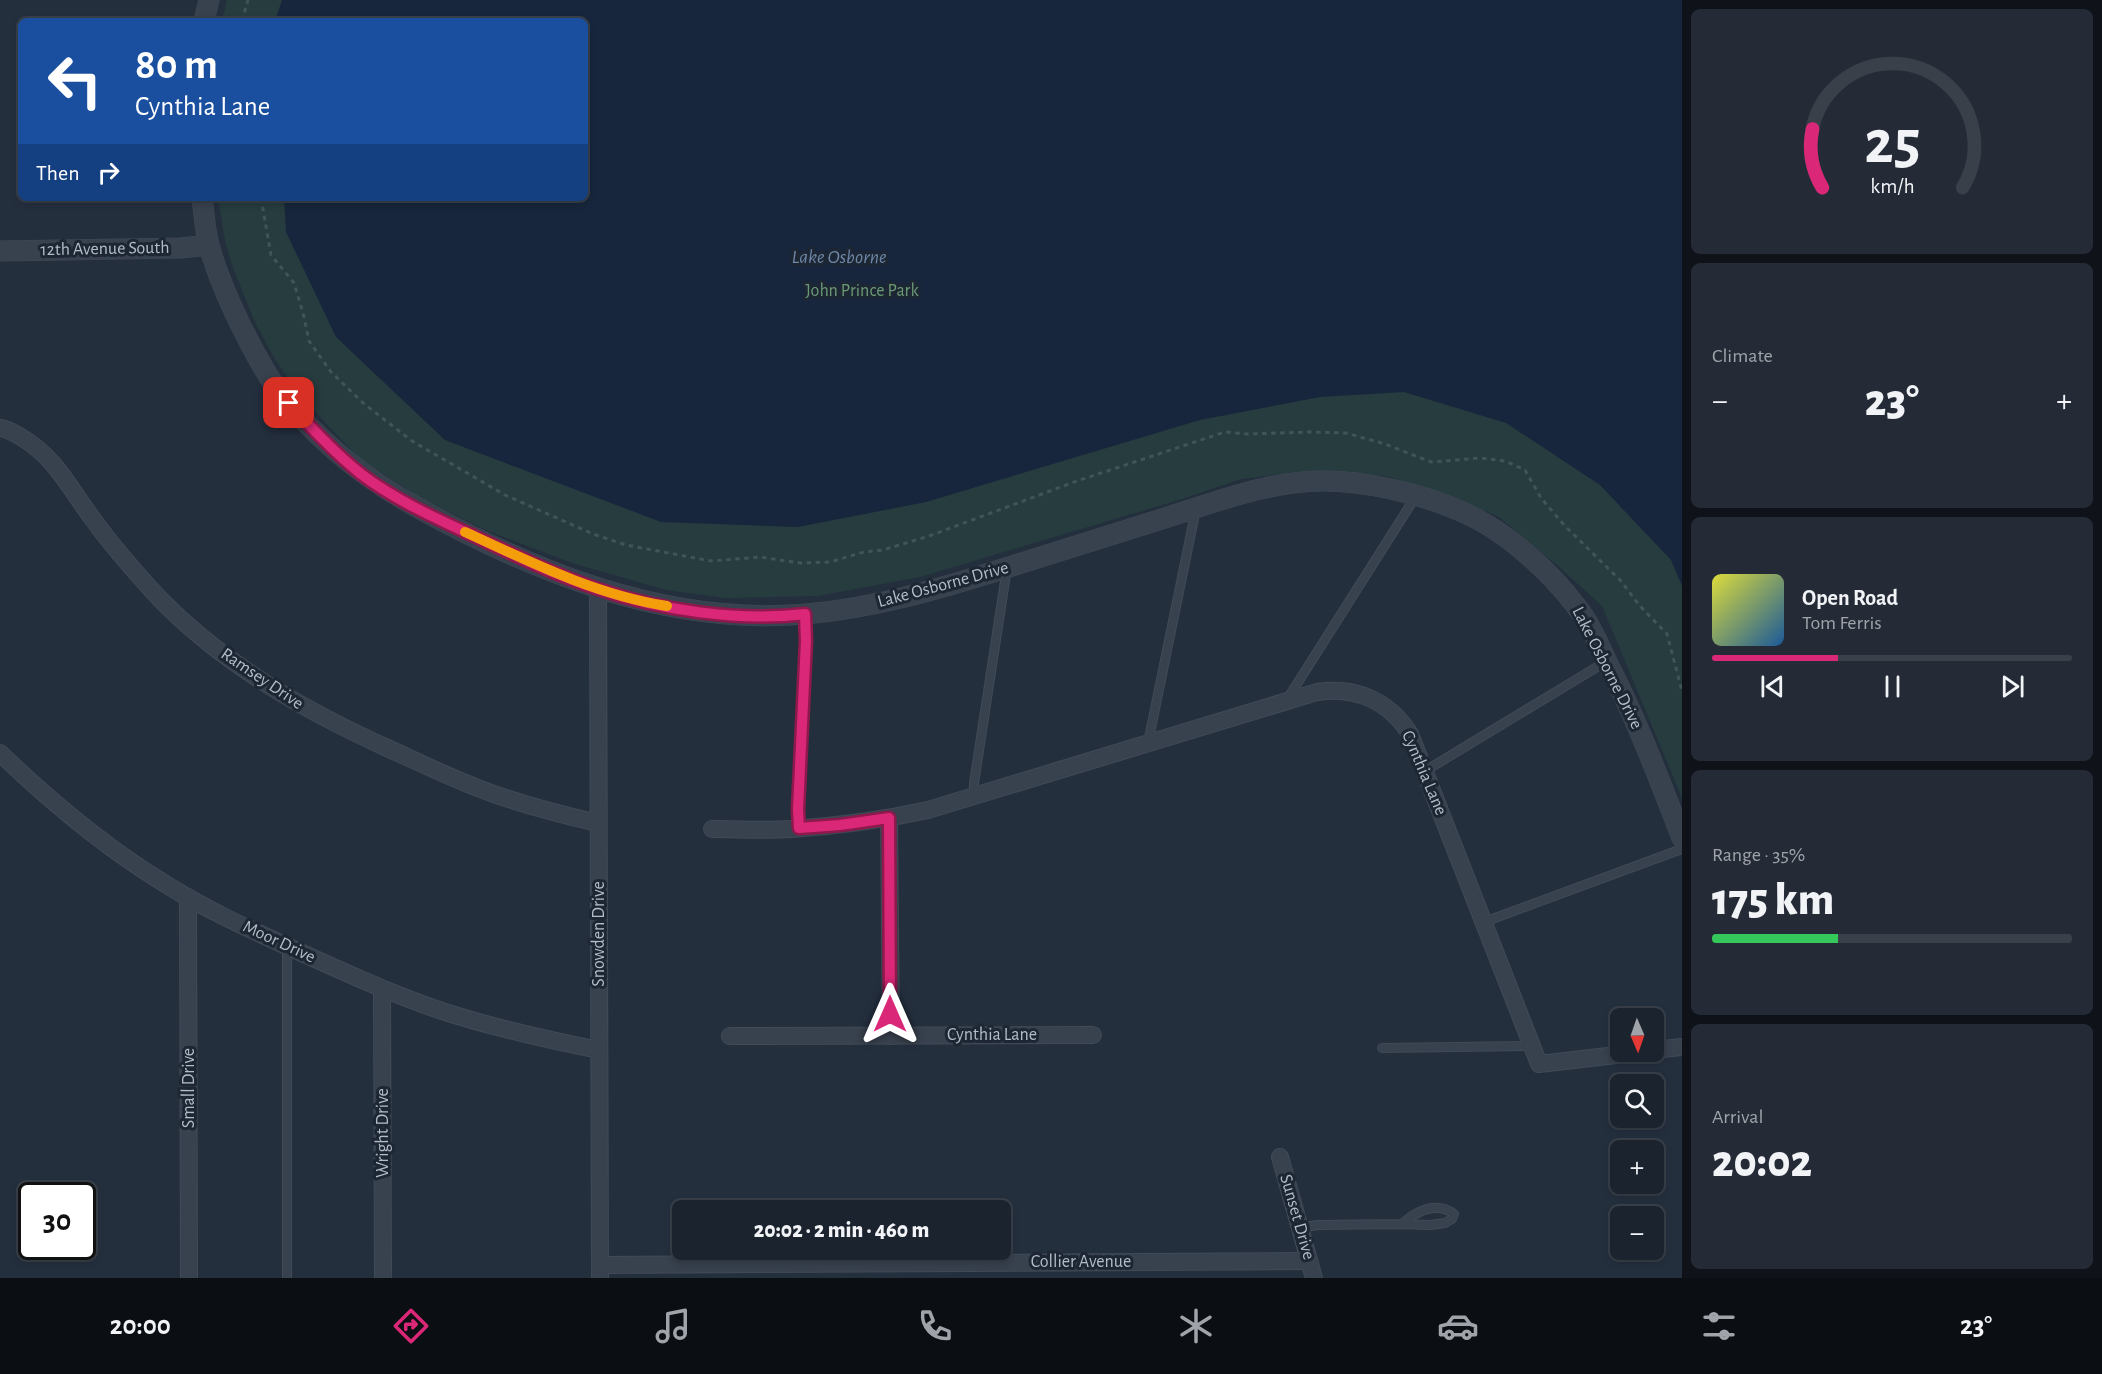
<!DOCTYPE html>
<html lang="en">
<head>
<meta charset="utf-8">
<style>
  body { margin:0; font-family:"Alegreya Sans",sans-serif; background:#242b36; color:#f1f3f6; height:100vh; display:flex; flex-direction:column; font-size:22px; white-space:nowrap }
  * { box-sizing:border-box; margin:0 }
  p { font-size:20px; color:#a0a4aa }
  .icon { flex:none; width:33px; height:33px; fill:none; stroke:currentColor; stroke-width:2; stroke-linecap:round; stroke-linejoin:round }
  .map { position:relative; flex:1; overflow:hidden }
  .sheet { display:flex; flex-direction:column; gap:9px; padding:9px; background:#0f1319; width:420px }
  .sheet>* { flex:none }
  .guide { position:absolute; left:18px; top:18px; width:570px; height:183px; border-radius:9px; box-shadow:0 3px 9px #0003,0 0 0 2px #39404a; background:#1a4fa0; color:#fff; overflow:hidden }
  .needle { width:39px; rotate:178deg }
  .tools { position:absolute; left:1610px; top:1008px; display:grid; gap:12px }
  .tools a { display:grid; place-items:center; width:54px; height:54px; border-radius:9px; background:#1b232e; box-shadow:0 3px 9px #0003,0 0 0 2px #39404a; font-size:30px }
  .speed { position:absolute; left:18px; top:1182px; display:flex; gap:12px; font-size:30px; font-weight:700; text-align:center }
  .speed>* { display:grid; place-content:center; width:78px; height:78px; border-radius:50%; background:#1b232e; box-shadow:0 3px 9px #0003,0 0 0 2px #39404a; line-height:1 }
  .speed .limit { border:3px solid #111; border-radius:9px; background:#fff; color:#111 }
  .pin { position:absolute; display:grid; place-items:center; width:51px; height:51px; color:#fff; margin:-26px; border-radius:12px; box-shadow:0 3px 9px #0006 }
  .me { position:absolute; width:66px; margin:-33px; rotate:0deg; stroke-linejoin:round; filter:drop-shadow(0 0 4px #0008) }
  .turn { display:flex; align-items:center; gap:21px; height:126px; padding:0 18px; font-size:27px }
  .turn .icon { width:78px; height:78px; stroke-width:2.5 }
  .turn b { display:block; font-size:42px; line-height:51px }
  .then { display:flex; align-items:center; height:57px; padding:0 18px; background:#0003; gap:12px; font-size:22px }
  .big { font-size:45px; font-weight:800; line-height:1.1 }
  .sheet .widget { flex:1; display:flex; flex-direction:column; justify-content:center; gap:9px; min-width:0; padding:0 21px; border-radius:9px; background:#242b36 }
  .sheet .dial { align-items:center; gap:0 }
  .dial svg { height:156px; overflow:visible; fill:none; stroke:#39404a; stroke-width:7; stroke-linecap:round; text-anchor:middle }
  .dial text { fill:#f1f3f6; stroke:none }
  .song { display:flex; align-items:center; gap:18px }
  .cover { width:72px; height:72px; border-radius:9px; background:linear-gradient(135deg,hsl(60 70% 55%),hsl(210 70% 35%)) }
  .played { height:6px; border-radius:3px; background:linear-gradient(90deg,#db2777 35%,#39404a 35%) }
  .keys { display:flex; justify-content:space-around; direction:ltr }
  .heat { display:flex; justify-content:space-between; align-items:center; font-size:33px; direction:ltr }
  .charge { height:9px; border-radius:4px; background:linear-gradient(90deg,#34c759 35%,#39404a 0) }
  .trip { position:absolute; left:672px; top:1200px; width:339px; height:60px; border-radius:9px; background:#1b232e; box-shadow:0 3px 9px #0003,0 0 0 2px #39404a; font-weight:800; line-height:60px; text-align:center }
  .tab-bar { display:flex; height:96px; justify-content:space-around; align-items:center; background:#0b0e12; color:#a0a4aa }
  .tab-bar .icon { width:42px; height:42px }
  .tab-bar .selected { color:#db2777 }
  .tab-bar b { font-size:27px; color:#f1f3f6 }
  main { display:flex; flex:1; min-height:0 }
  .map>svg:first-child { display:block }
</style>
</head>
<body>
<main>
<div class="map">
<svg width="1682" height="1278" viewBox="0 0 1682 1278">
  <rect width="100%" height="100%" fill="#242f3e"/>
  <path fill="#263c3f" d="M 227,0 L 1682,0 L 1682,798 L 1602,606 L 1558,566 L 1499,517 L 1443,493 L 1385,476 L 1337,474 L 1281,474 L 1241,479 L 1182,499 L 920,577 L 818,596 L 725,598 L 666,590 L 572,563 L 488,531 L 421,498 L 360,459 L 301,397 L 274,358 L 255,322 L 233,268 L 225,241 L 218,198 L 585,198 L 585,21 L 222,21 Z"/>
  <path fill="#17263c" d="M 282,0 L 1682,0 L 1682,586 L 1671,560 L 1600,485 L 1506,423 L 1404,392 L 1320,397 L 1200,420 L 926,502 L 798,527 L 661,522 L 445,440 L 336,337 L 286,232 L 284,198 L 585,198 L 585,21 L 275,21 Z"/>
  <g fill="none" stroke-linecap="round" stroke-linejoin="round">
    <defs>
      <g id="service">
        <path d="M 1288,698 L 1416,496"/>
        <path d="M 1148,743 L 1196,509"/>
        <path d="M 1425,771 L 1607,661"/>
        <path d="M 974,796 L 974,783 L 1007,568"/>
        <path d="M 799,828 L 798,809 L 806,641 L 805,614"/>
        <path d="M 1484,922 L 1682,849"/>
        <path d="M 1382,1048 L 1532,1046"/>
        <path d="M 1300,1228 L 1317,1225 L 1402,1224 C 1417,1211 1436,1201 1454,1214 L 1452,1219 L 1445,1223 L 1430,1225 L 1402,1224"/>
        <path d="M 287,1278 L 287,946"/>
      </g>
      <g id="minor">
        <path d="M 0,428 C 8,429 14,433 21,437 C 55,457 69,487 92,518 C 112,546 135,572 159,598 C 223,664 302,709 385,747 C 421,763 456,781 494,794 C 528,806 563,815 598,823"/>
        <path d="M 598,589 L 600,1278"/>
        <path d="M 0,753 C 52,803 106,848 167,885 C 210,912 256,932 302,953 C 346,973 390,993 436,1009 C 489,1027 544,1039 599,1050"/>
        <path d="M 889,818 L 891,1036"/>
        <path d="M 712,829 C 738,829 765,831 791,829 C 837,826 882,820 928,810 L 1317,692 C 1356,686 1389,701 1410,734 L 1539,1064 L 1642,1052"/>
        <path d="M 188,897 L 189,1278"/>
        <path d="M 382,989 L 383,1278"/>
        <path d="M 730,1036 L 1093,1035"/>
        <path d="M 1653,1050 L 1682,1047"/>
        <path d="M 1280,1157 L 1314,1278"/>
        <path d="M 600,1265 L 1309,1261"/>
      </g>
      <g id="tertiary">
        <path d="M 204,21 L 209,0"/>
        <path d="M 202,198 C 204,213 205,230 209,245 C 216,272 228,299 240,324 C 252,347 262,369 278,390 C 316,440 366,480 422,510 C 535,572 660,622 790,615 C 866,611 940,589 1012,566 C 1063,550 1114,534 1165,518 C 1209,504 1256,486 1303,482 C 1356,477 1429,494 1477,519 C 1514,539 1551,573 1576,606 C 1590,623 1599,645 1608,664 C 1637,720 1659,779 1682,838"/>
        <path d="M 0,251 L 181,248 L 209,245"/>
      </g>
    </defs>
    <use href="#service" stroke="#414a57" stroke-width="10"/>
    <use href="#minor" stroke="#414a57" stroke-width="18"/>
    <use href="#tertiary" stroke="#414a57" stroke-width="21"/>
    <g stroke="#3f5557" stroke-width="3" stroke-dasharray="4.5 4.5" stroke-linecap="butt">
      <path d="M 242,21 L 248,0"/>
      <path d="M 261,198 L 271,255 L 294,283 L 303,313 L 309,341 L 331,372 L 363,403 L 412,441 L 505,495 L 593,534 L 626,545 L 711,561 L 760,557 L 800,563 L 830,562 L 864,552 L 883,550 L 929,536 L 1077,481 L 1225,432 L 1248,434 L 1310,432 L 1346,433 L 1385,444 L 1431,462 L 1480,458 L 1505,461 L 1525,470 L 1541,498 L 1565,526 L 1621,581 L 1639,605 L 1667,634 L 1682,691"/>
    </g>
    <use href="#service" stroke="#38414e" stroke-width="8"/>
    <use href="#minor" stroke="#38414e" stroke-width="16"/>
    <use href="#tertiary" stroke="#38414e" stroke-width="20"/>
  </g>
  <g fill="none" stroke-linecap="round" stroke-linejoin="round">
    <defs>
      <path id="route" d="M 289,403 C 311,428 335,453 361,474 C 395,500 437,519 476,537 C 516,556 556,575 598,589 C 660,610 739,622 805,614 L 806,641 L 798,809 L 799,828 L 840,825 L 889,818 L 890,1014"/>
    </defs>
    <use href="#route" stroke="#8e194d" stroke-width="15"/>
    <use href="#route" stroke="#db2777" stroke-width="10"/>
    <path stroke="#f59e0b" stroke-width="10" d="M 465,532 C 530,562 596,595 667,606"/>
  </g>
  <g text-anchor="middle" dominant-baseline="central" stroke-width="6" stroke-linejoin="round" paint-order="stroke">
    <g font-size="18" fill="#b4bcc9" stroke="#1d2633">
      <text transform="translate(105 249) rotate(-1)">12th Avenue South</text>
      <text transform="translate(943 585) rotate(-15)">Lake Osborne Drive</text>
      <text transform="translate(1607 668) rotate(63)">Lake Osborne Drive</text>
      <text transform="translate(262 679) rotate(34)">Ramsey Drive</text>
      <text transform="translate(1424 773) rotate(67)">Cynthia Lane</text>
      <text transform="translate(599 934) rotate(-90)">Snowden Drive</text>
      <text transform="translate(279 942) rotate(25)">Moor Drive</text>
      <text x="992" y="1035">Cynthia Lane</text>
      <text transform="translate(189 1088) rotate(-90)">Small Drive</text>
      <text transform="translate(383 1133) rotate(-90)">Wright Drive</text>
      <text transform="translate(1297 1217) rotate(74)">Sunset Drive</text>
      <text x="1081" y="1262">Collier Avenue</text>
    </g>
    <g font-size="18" fill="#6b9a76" stroke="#1d2633">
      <text x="862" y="291">John Prince Park</text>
    </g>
    <g font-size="20" font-style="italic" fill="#6d86a8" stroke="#1d2633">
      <text x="839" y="257">Lake Osborne</text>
    </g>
  </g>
</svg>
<div class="tools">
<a><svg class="needle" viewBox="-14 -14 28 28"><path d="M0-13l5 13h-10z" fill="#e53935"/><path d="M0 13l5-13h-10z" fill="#a0a4aa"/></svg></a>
<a><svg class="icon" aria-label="search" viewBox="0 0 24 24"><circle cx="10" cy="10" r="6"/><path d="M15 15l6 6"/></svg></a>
<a>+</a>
<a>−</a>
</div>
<div class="speed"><div class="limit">30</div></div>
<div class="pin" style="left:289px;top:403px;background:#d93025"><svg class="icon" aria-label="arrive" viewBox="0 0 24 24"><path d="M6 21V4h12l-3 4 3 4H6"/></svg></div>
<svg class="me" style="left:890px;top:1014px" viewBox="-20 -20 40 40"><path d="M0-17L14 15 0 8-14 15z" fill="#db2777" stroke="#fff" stroke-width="4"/></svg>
<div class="trip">20:02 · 2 min · 460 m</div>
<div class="guide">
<div class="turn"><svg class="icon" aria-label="left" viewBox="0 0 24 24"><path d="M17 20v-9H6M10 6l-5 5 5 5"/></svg><div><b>80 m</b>Cynthia Lane</div></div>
<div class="then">Then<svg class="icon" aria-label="right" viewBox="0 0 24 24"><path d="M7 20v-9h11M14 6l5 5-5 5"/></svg></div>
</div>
</div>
<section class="sheet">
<div class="widget dial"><svg viewBox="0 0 100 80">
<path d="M14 69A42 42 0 1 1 86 69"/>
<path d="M14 69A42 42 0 0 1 9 39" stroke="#db2777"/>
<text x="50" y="56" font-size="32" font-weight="700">25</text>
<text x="50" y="72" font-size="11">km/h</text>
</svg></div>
<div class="widget"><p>Climate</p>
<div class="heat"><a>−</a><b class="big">23°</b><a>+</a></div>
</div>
<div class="widget">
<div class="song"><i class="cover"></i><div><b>Open Road</b><p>Tom Ferris</p></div></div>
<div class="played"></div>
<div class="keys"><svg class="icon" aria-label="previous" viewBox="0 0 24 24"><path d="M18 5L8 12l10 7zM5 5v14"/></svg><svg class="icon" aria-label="pause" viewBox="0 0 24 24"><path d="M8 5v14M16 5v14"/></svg><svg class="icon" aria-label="next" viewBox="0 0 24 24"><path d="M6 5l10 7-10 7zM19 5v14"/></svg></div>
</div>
<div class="widget"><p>Range · 35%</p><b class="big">175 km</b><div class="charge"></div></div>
<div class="widget"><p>Arrival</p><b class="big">20:02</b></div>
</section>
</main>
<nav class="tab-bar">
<b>20:00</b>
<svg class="icon selected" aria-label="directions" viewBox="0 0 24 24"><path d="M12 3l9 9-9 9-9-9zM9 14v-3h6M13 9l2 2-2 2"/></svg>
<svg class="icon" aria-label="music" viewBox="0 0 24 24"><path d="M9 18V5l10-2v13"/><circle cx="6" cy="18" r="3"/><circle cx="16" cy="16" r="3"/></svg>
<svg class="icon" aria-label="phone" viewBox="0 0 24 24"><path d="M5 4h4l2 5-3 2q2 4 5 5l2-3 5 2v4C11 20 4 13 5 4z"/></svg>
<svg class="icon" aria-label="climate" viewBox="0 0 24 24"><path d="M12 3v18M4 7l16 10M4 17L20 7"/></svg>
<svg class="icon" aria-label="car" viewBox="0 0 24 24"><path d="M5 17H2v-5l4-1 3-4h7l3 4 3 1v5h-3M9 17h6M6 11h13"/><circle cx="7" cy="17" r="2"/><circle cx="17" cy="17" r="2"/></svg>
<svg class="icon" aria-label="filters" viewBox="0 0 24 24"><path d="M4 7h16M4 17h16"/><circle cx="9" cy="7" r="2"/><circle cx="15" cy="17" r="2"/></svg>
<b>23°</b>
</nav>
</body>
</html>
